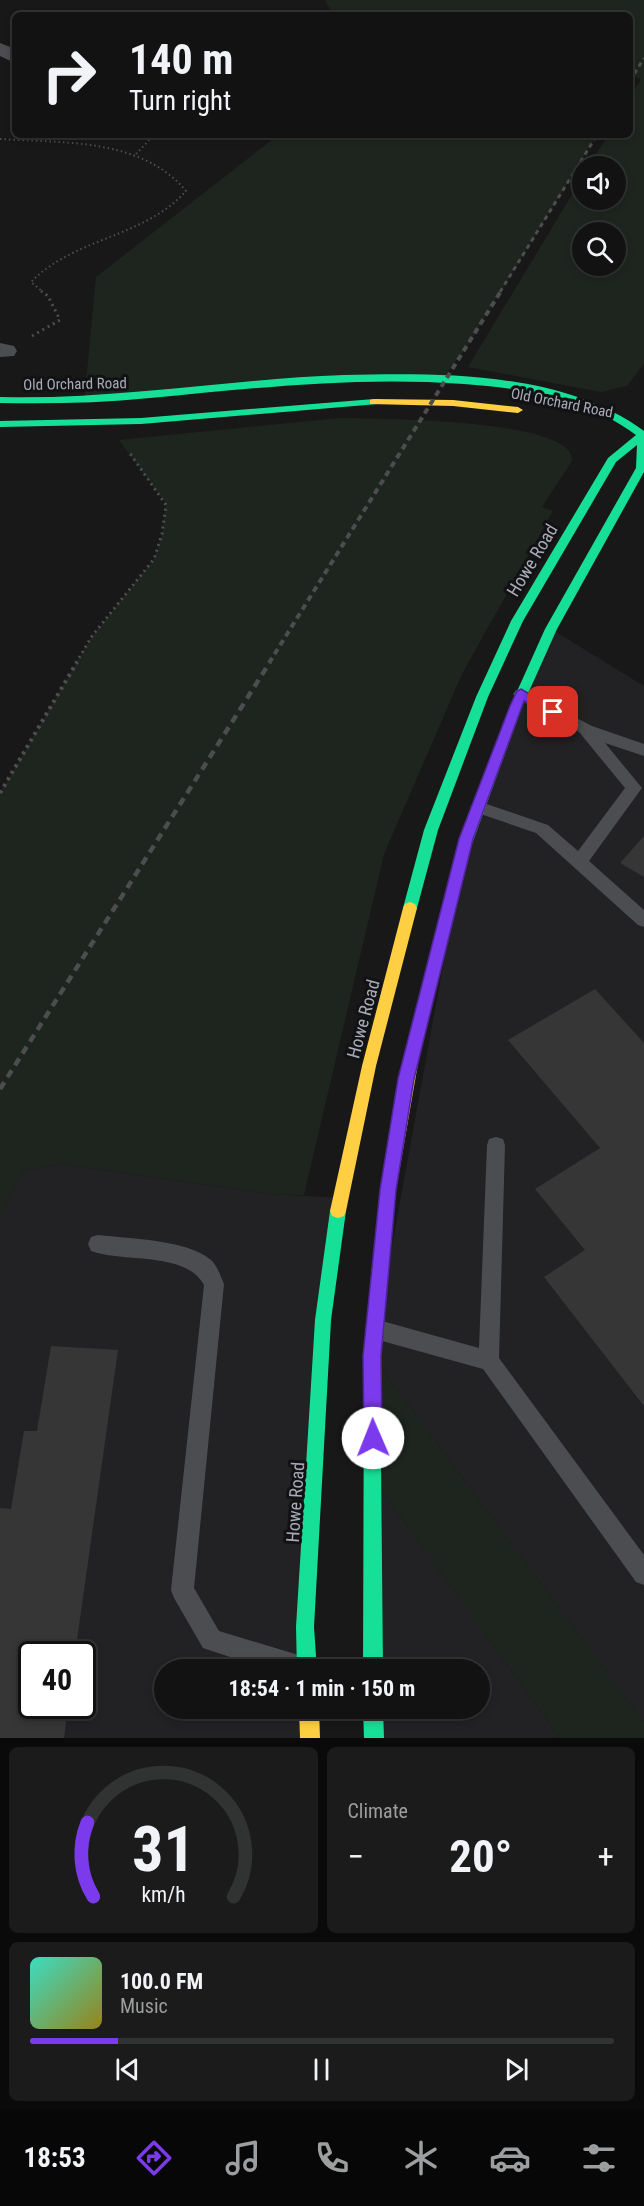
<!DOCTYPE html>
<html lang="en">
<head>
<meta charset="utf-8">
<style>
  body { margin:0; font-family:"Roboto Condensed",sans-serif; background:#1b1b1b; color:#f1f3f6; height:100vh; display:flex; flex-direction:column; font-size:22px; white-space:nowrap }
  * { box-sizing:border-box; margin:0 }
  p { font-size:20px; color:#9c9e9f }
  .icon { flex:none; width:33px; height:33px; fill:none; stroke:currentColor; stroke-width:2; stroke-linecap:round; stroke-linejoin:round }
  .map { position:relative; height:1738px; overflow:hidden }
  .sheet { display:flex; flex-direction:column; gap:9px; padding:9px; background:#0a0a0a; flex:1 }
  .sheet>* { flex:none }
  .top-card { position:absolute; left:12px; top:12px; width:621px; height:126px; border-radius:9px; box-shadow:0 3px 9px #0003,0 0 0 2px #313232; background:#121212; color:#f1f3f6; overflow:hidden }
  .fabs { position:absolute; left:572px; top:156px; display:grid; gap:12px }
  .fabs a { display:grid; place-items:center; width:54px; height:54px; border-radius:50%; background:#121212; box-shadow:0 3px 9px #0003,0 0 0 2px #313232; font-size:30px }
  .speed { position:absolute; left:18px; top:1641px; display:flex; gap:12px; font-size:30px; font-weight:700; text-align:center }
  .speed>* { display:grid; place-content:center; width:78px; height:78px; border-radius:50%; background:#121212; box-shadow:0 3px 9px #0003,0 0 0 2px #313232; line-height:1 }
  .speed .limit { border:3px solid #111; border-radius:9px; background:#fff; color:#111 }
  .pin { position:absolute; display:grid; place-items:center; width:51px; height:51px; color:#fff; margin:-26px; border-radius:12px; box-shadow:0 3px 9px #0006 }
  .me { position:absolute; width:66px; margin:-33px; rotate:359deg; stroke-linejoin:round; filter:drop-shadow(0 0 4px #0008) }
  .turn { display:flex; align-items:center; gap:21px; height:126px; padding:0 18px; font-size:27px }
  .turn .icon { width:78px; height:78px; stroke-width:2.5 }
  .turn b { display:block; font-size:42px; line-height:51px }
  .big { font-size:45px; font-weight:700; line-height:1.1 }
  .sheet .card { flex:1; display:flex; flex-direction:column; justify-content:center; gap:9px; min-width:0; padding:0 21px; border-radius:9px; background:#1b1b1b }
  .sheet .dial { align-items:center; gap:0 }
  .dial svg { height:156px; overflow:visible; fill:none; stroke:#313232; stroke-width:7; stroke-linecap:round; text-anchor:middle }
  .dial text { fill:#f1f3f6; stroke:none }
  .song { display:flex; align-items:center; gap:18px }
  .cover { width:72px; height:72px; border-radius:9px; background:linear-gradient(135deg,hsl(170 70% 55%),hsl(50 70% 35%)) }
  .played { height:6px; border-radius:3px; background:linear-gradient(90deg,#7c3aed 15%,#313232 15%) }
  .keys { display:flex; justify-content:space-around; direction:ltr }
  .heat { display:flex; justify-content:space-between; align-items:center; font-size:33px; direction:ltr }
  .sheet .tiles { flex:1; display:grid; gap:9px; grid-template-columns:1fr 1fr }
  .card:last-child { grid-column:span 2 }
  .trip { position:absolute; left:154px; top:1659px; width:336px; height:60px; border-radius:30px; background:#121212; box-shadow:0 3px 9px #0003,0 0 0 2px #313232; font-weight:700; line-height:60px; text-align:center }
  .menu { display:flex; height:96px; justify-content:space-around; align-items:center; background:#070707; color:#9c9e9f }
  .menu .icon { width:42px; height:42px }
  .menu .selected { color:#7c3aed }
  .menu b { font-size:27px; color:#f1f3f6 }
  .map>svg:first-child { display:block }
</style>
</head>
<body>
<div class="map">
<svg width="644" height="1738" viewBox="0 0 644 1738">
  <rect width="100%" height="100%" fill="#181818"/>
  <g fill="#222224" fill-rule="evenodd">
    <path d="M 551,629 L 644,686 L 644,1722 L 372,1356 L 466,839 Z"/>
    <path d="M 63,1164 L 272,1194 L 340,1198 L 307,1669 L 165,1670 L 165,1708 L 309,1709 L 310,1738 L 0,1738 L 0,1217 L 24,1170 ZM 32,1654 L 82,1654 L 82,1706 L 32,1706 Z"/>
    <path d="M 374,1480 L 560,1738 L 374,1738 L 373,1709 L 480,1708 L 480,1670 L 373,1669 Z"/>
  </g>
  <g fill="#1e251f" fill-rule="evenodd">
    <path d="M 325,0 L 644,0 L 644,364 L 627,386 L 601,392 L 468,367 L 582,178 L 582,200 L 615,200 L 615,166 L 589,166 L 608,135 L 630,135 L 630,98 L 641,79 L 633,76 L 630,81 L 630,15 L 333,15 ZM 582,232 L 615,232 L 615,266 L 582,266 Z"/>
    <path d="M 278,135 L 597,135 L 467,347 L 442,379 L 400,377 L 84,403 L 96,277 Z"/>
    <path d="M 340,418 C 374,419 576,418 572,461 L 542,507 L 553,511 L 462,674 L 384,854 L 304,1195 L 272,1194 L 63,1164 L 24,1170 L 0,1217 L 0,793 L 92,636 L 154,559 L 162,534 L 166,504 L 119,440 Z"/>
    <path d="M 372,1356 L 644,1722 L 644,1738 L 560,1738 L 374,1480 Z"/>
  </g>
  <g fill="#363637">
    <path d="M 644,836 L 644,877 L 620,863 Z"/>
    <path d="M 595,989 L 644,1043 L 644,1406 L 544,1277 L 585,1250 L 535,1189 L 600,1148 L 508,1040 Z"/>
    <path d="M 51,1346 L 118,1350 L 75,1654 L 32,1654 L 32,1706 L 68,1706 L 64,1738 L 0,1738 L 0,1508 L 11,1509 L 24,1431 L 37,1431 Z"/>
  </g>
  <g fill="none" stroke-linecap="round" stroke-linejoin="round">
    <g stroke="#4e4e52" stroke-width="2" stroke-dasharray="1.5 3" stroke-linecap="butt">
      <path d="M 0,139 C 64,143 142,138 186,191 C 144,238 75,237 31,282 L 43,292"/>
      <path d="M 136,154 L 154,135"/>
    </g>
    <g stroke="#4e4e52" stroke-width="3" stroke-dasharray="2 4" stroke-linecap="butt">
      <path d="M 32,336 L 60,320 L 48,296 L 41,291"/>
      <path d="M 76,663 L 92,636 L 154,559 L 162,534 L 166,505 L 129,452"/>
    </g>
    <path stroke="#4e4e52" stroke-width="4" stroke-dasharray="3 4.5" stroke-linecap="butt" d="M 0,793 L 77,662"/>
    <g fill="#4c4d51" fill-rule="evenodd">
      <path d="M 521,689 L 592,726 L 644,744 L 644,756 L 605,743 L 642,788 L 589,861 L 644,910 L 644,927 L 638,925 L 536,833 L 472,811 L 470,807 L 478,801 L 548,825 L 578,851 L 625,788 L 579,732 L 516,698 L 513,694 L 516,690 Z"/>
      <path d="M 496,1137 L 503,1139 L 505,1145 L 499,1358 L 644,1555 L 644,1585 L 636,1582 L 483,1369 L 375,1339 L 368,1336 L 365,1329 L 368,1322 L 375,1319 L 479,1348 L 487,1145 L 489,1139 Z"/>
      <path d="M 98,1235 C 130,1239 186,1239 211,1260 C 217,1265 221,1277 224,1284 L 194,1588 L 219,1631 L 305,1657 L 313,1661 L 316,1670 L 269,1670 L 203,1648 L 174,1598 L 171,1590 L 204,1285 C 186,1251 124,1263 91,1251 L 88,1244 L 91,1237 Z"/>
    </g>
    <g fill="#4c4d51" fill-rule="evenodd">
      <path d="M 0,43 L 15,49 L 15,63 L 0,56 Z"/>
      <path d="M 0,343 L 14,346 L 17,351 L 14,356 L 0,357 Z"/>
    </g>
    <g fill="#16e098" fill-rule="evenodd">
      <path d="M 344,375 C 442,373 562,371 644,431 L 644,472 L 557,629 L 522,707 L 472,844 L 470,848 L 460,848 L 458,844 L 510,707 L 545,629 L 636,468 L 637,445 L 616,462 L 523,621 L 488,697 L 438,830 L 417,908 L 415,912 L 405,912 L 403,908 L 424,830 L 476,697 L 511,621 L 608,458 L 636,435 C 585,397 527,389 464,384 C 357,376 256,388 150,398 C 100,403 50,404 0,403 L 0,397 C 116,400 229,379 344,375 Z"/>
      <path d="M 374,399 L 378,400 L 378,404 L 141,424 L 0,427 L 0,421 L 141,418 Z"/>
      <path d="M 338,1204 L 344,1206 L 346,1211 L 331,1320 L 314,1627 L 317,1670 L 297,1670 L 296,1627 L 315,1320 L 330,1211 L 332,1206 Z"/>
      <path d="M 379,1272 L 385,1274 L 387,1280 L 380,1356 L 383,1670 L 363,1670 L 364,1356 L 371,1280 L 373,1274 Z"/>
      <path d="M 363,1708 L 383,1708 L 384,1738 L 364,1738 Z"/>
    </g>
    <g fill="#ffcf43" fill-rule="evenodd">
      <path d="M 374,399 L 453,400 L 518,407 L 523,410 L 518,413 L 453,406 L 370,404 L 370,400 Z"/>
      <path d="M 410,902 L 415,904 L 417,908 L 376,1066 L 346,1211 L 344,1216 L 338,1218 L 332,1216 L 330,1211 L 362,1066 L 403,908 L 405,904 Z"/>
      <path d="M 413,1046 L 418,1047 L 420,1052 L 396,1190 L 387,1280 L 385,1286 L 379,1288 L 373,1286 L 371,1280 L 380,1190 L 406,1052 L 408,1047 Z"/>
      <path d="M 299,1708 L 319,1708 L 320,1738 L 300,1738 Z"/>
    </g>
    <path fill="#f24e42" fill-rule="evenodd" d="M 465,839 L 470,840 L 472,844 L 420,1052 L 418,1057 L 413,1058 L 408,1057 L 406,1052 L 458,844 L 460,840 Z"/>
    <g stroke="#4c4d4f" stroke-width="3" stroke-dasharray="4.5 4" stroke-linecap="butt">
      <path d="M 630,81 L 644,58"/>
      <path d="M 500,292 L 597,135"/>
    </g>
    <path stroke="#4c4d4f" stroke-width="4" stroke-dasharray="6 4.5" stroke-linecap="butt" d="M 269,663 L 501,291"/>
    <path stroke="#4c4d4f" stroke-width="4.5" stroke-dasharray="8 6" stroke-linecap="butt" d="M 0,1089 L 270,662"/>
  </g>
  <path fill="#7c3aed" stroke="#51269a" stroke-width="1.5" d="M 521,689 L 559,712 L 553,716 L 524,701 L 473,839 L 414,1079 L 396,1190 L 381,1356 L 382,1438 L 379,1445 L 373,1447 L 367,1445 L 364,1438 L 363,1356 L 380,1190 L 398,1079 L 459,839 L 510,706 L 517,691 Z"/>
  <g text-anchor="middle" dominant-baseline="central" stroke-width="6" stroke-linejoin="round" paint-order="stroke">
    <g font-size="15" fill="#a9acb8" stroke="#121214">
      <text transform="translate(75 384) rotate(-1)">Old Orchard Road</text>
      <text transform="translate(562 403) rotate(11)">Old Orchard Road</text>
    </g>
    <g font-size="18" fill="#a9acb8" stroke="#121214">
      <text transform="translate(532 560) rotate(-59)">Howe Road</text>
      <text transform="translate(363 1019) rotate(-75)">Howe Road</text>
      <text transform="translate(295 1502) rotate(-86)">Howe Road</text>
    </g>
  </g>
</svg>
<div class="fabs">
<a><svg class="icon" aria-label="sound" viewBox="0 0 24 24"><path d="M4 9h4l5-4v14l-5-4H4zM17 9q2 3 0 6"/></svg></a>
<a><svg class="icon" aria-label="search" viewBox="0 0 24 24"><circle cx="10" cy="10" r="6"/><path d="M15 15l6 6"/></svg></a>
</div>
<div class="speed"><div class="limit">40</div></div>
<div class="pin" style="left:553px;top:712px;background:#d93025"><svg class="icon" aria-label="arrive" viewBox="0 0 24 24"><path d="M6 21V4h12l-3 4 3 4H6"/></svg></div>
<svg class="me" style="left:373px;top:1438px" viewBox="-20 -20 40 40"><circle r="19" fill="#fff"/><path d="M0-13L10 11 0 6-10 11z" fill="#7c3aed"/></svg>
<div class="trip">18:54 · 1 min · 150 m</div>
<div class="top-card">
<div class="turn"><svg class="icon" aria-label="right" viewBox="0 0 24 24"><path d="M7 20v-9h11M14 6l5 5-5 5"/></svg><div><b>140 m</b>Turn right</div></div>
</div>
</div>
<section class="sheet">
<div class="tiles">
<div class="card dial"><svg viewBox="0 0 100 80">
<path d="M14 69A42 42 0 1 1 86 69"/>
<path d="M14 69A42 42 0 0 1 11 31" stroke="#7c3aed"/>
<text x="50" y="56" font-size="32" font-weight="700">31</text>
<text x="50" y="72" font-size="11">km/h</text>
</svg></div>
<div class="card"><p>Climate</p>
<div class="heat"><a>−</a><b class="big">20°</b><a>+</a></div>
</div>
<div class="card">
<div class="song"><i class="cover"></i><div><b>100.0 FM</b><p>Music</p></div></div>
<div class="played"></div>
<div class="keys"><svg class="icon" aria-label="previous" viewBox="0 0 24 24"><path d="M18 5L8 12l10 7zM5 5v14"/></svg><svg class="icon" aria-label="pause" viewBox="0 0 24 24"><path d="M8 5v14M16 5v14"/></svg><svg class="icon" aria-label="next" viewBox="0 0 24 24"><path d="M6 5l10 7-10 7zM19 5v14"/></svg></div>
</div>
</div>
</section>
<nav class="menu">
<b>18:53</b>
<svg class="icon selected" aria-label="directions" viewBox="0 0 24 24"><path d="M12 3l9 9-9 9-9-9zM9 14v-3h6M13 9l2 2-2 2"/></svg>
<svg class="icon" aria-label="music" viewBox="0 0 24 24"><path d="M9 18V5l10-2v13"/><circle cx="6" cy="18" r="3"/><circle cx="16" cy="16" r="3"/></svg>
<svg class="icon" aria-label="phone" viewBox="0 0 24 24"><path d="M5 4h4l2 5-3 2q2 4 5 5l2-3 5 2v4C11 20 4 13 5 4z"/></svg>
<svg class="icon" aria-label="climate" viewBox="0 0 24 24"><path d="M12 3v18M4 7l16 10M4 17L20 7"/></svg>
<svg class="icon" aria-label="car" viewBox="0 0 24 24"><path d="M5 17H2v-5l4-1 3-4h7l3 4 3 1v5h-3M9 17h6M6 11h13"/><circle cx="7" cy="17" r="2"/><circle cx="17" cy="17" r="2"/></svg>
<svg class="icon" aria-label="filters" viewBox="0 0 24 24"><path d="M4 7h16M4 17h16"/><circle cx="9" cy="7" r="2"/><circle cx="15" cy="17" r="2"/></svg>
</nav>
</body>
</html>
